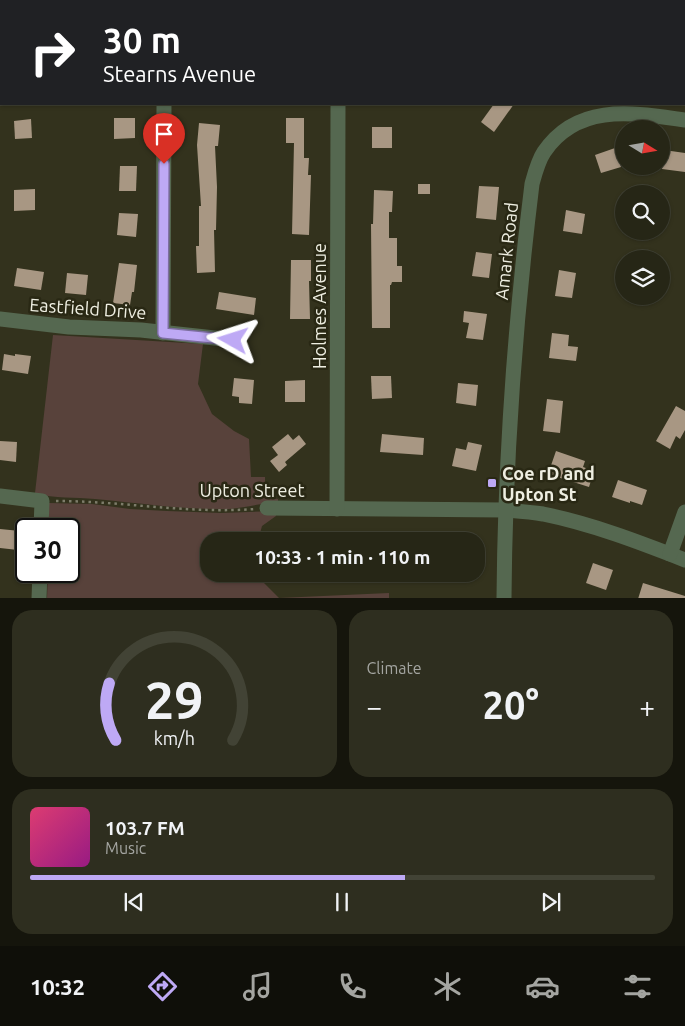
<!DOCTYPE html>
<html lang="en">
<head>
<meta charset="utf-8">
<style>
  body { margin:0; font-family:Ubuntu,sans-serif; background:#2e2e1f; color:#f1f3f6; height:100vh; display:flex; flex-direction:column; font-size:19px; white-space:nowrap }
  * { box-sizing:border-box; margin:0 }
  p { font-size:16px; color:#a4a5a1 }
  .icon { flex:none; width:28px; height:28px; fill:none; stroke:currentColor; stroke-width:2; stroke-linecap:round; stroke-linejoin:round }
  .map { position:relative; height:598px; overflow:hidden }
  .drawer { display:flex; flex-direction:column; gap:12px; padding:12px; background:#15150c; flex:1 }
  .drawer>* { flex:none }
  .guide { position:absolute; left:0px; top:0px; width:685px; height:105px; box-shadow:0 1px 4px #0004,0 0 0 1px #424335; background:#202124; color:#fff; overflow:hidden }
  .needle { width:32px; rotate:101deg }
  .buttons { position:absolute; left:615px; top:120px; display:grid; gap:10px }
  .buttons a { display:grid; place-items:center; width:55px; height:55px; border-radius:50%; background:#262616; box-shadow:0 1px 4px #0004,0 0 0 1px #424335; font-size:25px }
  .speed { position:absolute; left:15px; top:518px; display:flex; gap:10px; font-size:25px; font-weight:700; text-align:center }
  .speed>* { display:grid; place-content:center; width:65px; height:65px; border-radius:50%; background:#262616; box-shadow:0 1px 4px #0004,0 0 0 1px #424335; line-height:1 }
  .speed .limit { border:2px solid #111; border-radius:8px; background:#fff; color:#111 }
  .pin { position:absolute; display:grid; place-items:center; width:42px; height:42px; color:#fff; margin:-51px -21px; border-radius:50% 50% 50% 0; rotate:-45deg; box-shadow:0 0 5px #0007 }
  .pin .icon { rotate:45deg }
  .me { position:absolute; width:55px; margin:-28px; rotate:276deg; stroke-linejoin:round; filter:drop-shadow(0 0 4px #0008) }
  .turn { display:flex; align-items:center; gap:18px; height:105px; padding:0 20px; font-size:22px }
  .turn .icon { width:65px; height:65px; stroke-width:2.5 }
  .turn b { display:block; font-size:35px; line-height:42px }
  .big { font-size:38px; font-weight:700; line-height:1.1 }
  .drawer .widget { flex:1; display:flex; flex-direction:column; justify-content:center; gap:8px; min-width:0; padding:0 18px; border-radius:20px; background:#2e2e1f }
  .drawer .dial { align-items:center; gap:0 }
  .dial svg { height:130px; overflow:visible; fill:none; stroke:#424335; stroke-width:7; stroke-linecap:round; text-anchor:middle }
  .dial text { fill:#f1f3f6; stroke:none }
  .song { display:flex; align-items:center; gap:15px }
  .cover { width:60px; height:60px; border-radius:8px; background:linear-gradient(135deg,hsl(340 70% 55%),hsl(310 70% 35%)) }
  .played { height:5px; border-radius:2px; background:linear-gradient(90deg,#bea9f5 60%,#424335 60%) }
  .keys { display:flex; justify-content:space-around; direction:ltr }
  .heat { display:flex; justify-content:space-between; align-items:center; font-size:28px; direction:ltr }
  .drawer .tiles { flex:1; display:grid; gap:12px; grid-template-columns:1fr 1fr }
  .widget:last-child { grid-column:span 2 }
  .trip { position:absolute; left:200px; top:532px; width:285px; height:50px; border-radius:20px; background:#262616; box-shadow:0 1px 4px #0004,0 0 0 1px #424335; font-weight:700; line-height:50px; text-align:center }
  .menu { display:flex; height:80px; justify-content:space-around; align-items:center; background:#0f0f09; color:#a4a5a1 }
  .menu .icon { width:35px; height:35px }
  .menu .active { color:#bea9f5 }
  .menu b { font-size:22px; color:#f1f3f6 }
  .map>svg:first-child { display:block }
</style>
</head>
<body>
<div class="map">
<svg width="685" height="599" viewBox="0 0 685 599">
  <rect width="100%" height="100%" fill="#33321d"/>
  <g fill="#58423b">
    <path d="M 53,335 L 203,344 L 198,384 L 212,414 L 234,431 L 249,439 L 251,477 L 265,477 L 265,497 L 278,499 L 278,504 C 262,502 246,508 229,509 C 184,510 140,503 95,499 C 75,497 55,499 35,493 Z"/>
    <path d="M 49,503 L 92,504 L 130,509 L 167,511 L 221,513 L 275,511 L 276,516 L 262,526 L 258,541 L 209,541 L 209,574 L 257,574 L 257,576 L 279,598 L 389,593 L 389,599 L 47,599 L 48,571 L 69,571 L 69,529 L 49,529 Z"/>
  </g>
  <g fill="#a89783">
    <path d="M 494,104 L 514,104 L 494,132 L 481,122 Z"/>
    <path d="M 114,118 L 135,118 L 135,138 L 114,139 Z"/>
    <path d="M 286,118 L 304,118 L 304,158 L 309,158 L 308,175 L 311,175 L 309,235 L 292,234 L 294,143 L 286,143 Z"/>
    <path d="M 31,119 L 32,138 L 15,139 L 14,121 Z"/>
    <path d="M 199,123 L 220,125 L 218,146 L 215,146 L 217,187 L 216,230 L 214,230 L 215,272 L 197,273 L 196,246 L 199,246 L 199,206 L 201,206 L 197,145 Z"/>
    <rect x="372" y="127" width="20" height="21"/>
    <path d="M 615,148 L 621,167 L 601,173 L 595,155 Z"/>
    <path d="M 664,150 L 685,153 L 685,172 L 662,169 Z"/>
    <path d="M 120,166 L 137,166 L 136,191 L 119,191 Z"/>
    <rect x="418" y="184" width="12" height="10"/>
    <path d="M 479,186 L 499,187 L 496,220 L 476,218 Z"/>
    <path d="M 35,189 L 35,210 L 14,211 L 14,190 Z"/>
    <path d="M 374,190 L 393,191 L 392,212 L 389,212 L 389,238 L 397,238 L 397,266 L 402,266 L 402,282 L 392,282 L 391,285 L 390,285 L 390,328 L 372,328 L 371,224 L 373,224 Z"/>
    <path d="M 566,210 L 585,214 L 582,234 L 563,231 Z"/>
    <path d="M 119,213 L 138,214 L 136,237 L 117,235 Z"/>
    <path d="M 476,252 L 492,254 L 489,278 L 472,276 Z"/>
    <path d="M 291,260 L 311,260 L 311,281 L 309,281 L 310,319 L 290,319 Z"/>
    <path d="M 119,263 L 137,265 L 134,292 L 132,292 L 130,305 L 113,303 Z"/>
    <path d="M 17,268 L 44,272 L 41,290 L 14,286 Z"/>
    <path d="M 559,270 L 576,273 L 572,298 L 555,296 Z"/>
    <path d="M 67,273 L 88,275 L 86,295 L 65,293 Z"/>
    <path d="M 219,292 L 256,298 L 254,315 L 216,309 Z"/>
    <path d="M 464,311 L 487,314 L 483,340 L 466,338 L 469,323 L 463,322 Z"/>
    <path d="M 552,333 L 569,335 L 568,346 L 578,347 L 576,361 L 549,358 Z"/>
    <path d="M 4,354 L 15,356 L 15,354 L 31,356 L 28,374 L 2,370 Z"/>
    <path d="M 371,376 L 391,376 L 392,398 L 372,399 Z"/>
    <path d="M 234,378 L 254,380 L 252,404 L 239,403 L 239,397 L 232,396 Z"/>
    <path d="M 305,380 L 305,402 L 285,402 L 285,381 Z"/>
    <path d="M 458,383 L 478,385 L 476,406 L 456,403 Z"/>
    <path d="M 547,399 L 563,401 L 560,433 L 543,431 Z"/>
    <path d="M 676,406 L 685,411 L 685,430 L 680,439 L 676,436 L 670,449 L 656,441 Z"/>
    <path d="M 288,434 L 293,440 L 299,435 L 306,444 L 285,462 L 287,465 L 279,472 L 270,461 L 278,455 L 272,447 Z"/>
    <path d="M 382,434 L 424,438 L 423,455 L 380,452 Z"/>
    <path d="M 0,441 L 17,442 L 16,462 L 0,460 Z"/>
    <path d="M 468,442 L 482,445 L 476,471 L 452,466 L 456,448 L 466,450 Z"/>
    <path d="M 556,451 L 585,461 L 583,467 L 594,471 L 589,487 L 548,474 Z"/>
    <path d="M 618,480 L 647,490 L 642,505 L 630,501 L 630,503 L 612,497 Z"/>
    <path d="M 0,529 L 20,531 L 18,550 L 0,548 Z"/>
    <path d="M 593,563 L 613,570 L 606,590 L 586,583 Z"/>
    <path d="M 643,583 L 685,596 L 685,599 L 638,599 Z"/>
  </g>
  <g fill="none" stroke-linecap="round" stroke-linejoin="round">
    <path stroke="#7d7c6a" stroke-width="2.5" stroke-dasharray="2.5 4" stroke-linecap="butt" d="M 56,501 C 122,501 188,514 255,509"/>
    <g stroke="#556850" stroke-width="15">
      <path d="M 165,1 L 165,0"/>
      <path d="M 339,1 L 339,0"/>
      <path d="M 678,1 L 678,0"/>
      <path d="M 0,319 L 69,327 L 141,330 L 233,340"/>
      <path d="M 163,333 L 164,104"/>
      <path d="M 0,496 L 42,501 L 41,529"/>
      <path d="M 267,508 L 505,510 C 517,511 531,512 543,514 C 592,524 639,542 685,560"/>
      <path d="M 337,509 L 338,104"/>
      <path d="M 670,554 L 685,512"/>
      <path d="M 39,599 L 40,571"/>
      <path d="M 504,599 C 505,460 515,322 532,184 C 535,173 538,161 544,152 C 578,102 634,113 685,120"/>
    </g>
  </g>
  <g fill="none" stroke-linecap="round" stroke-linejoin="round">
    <defs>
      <path id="route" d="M 164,164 L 163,333 L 233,340"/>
    </defs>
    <use href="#route" stroke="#7c6e9f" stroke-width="12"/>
    <use href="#route" stroke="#bea9f5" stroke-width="9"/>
  </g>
  <rect fill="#bea9f5" stroke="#292814" stroke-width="2" x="487" y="478" width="10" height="10" rx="2.5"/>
  <g text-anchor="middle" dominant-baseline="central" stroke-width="5" stroke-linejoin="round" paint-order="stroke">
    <g font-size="18" fill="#eeeee1" stroke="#292814">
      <text transform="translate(506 251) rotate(-84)">Amark Road</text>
      <text transform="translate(319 306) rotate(-90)">Holmes Avenue</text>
      <text transform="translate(88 308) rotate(4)">Eastfield Drive</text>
      <text x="252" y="490">Upton Street</text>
    </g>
    <g font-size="18" font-weight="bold" fill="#eeeee1" stroke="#292814" text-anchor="start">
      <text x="502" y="473">Coe rD and<tspan x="502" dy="21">Upton St</tspan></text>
    </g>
  </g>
</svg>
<div class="buttons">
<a><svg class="needle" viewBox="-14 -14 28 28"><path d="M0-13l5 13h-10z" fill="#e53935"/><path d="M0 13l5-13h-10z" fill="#a4a5a1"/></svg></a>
<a><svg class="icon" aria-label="search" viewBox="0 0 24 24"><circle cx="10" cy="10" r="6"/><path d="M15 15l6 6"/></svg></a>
<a><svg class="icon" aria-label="layers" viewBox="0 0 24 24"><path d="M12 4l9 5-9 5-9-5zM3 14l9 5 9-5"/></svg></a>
</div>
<div class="speed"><div class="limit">30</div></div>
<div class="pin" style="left:164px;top:164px;background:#d93025"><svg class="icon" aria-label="arrive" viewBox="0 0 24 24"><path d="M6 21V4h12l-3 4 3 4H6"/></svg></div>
<svg class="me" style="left:233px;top:340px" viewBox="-20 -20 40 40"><path d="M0-17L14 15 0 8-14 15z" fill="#bea9f5" stroke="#fff" stroke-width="4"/></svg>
<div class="trip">10:33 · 1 min · 110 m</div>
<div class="guide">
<div class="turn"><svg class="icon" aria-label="right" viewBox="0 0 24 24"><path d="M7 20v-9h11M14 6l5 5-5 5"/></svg><div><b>30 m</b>Stearns Avenue</div></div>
</div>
</div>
<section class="drawer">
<div class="tiles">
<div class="widget dial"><svg viewBox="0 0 100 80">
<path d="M14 69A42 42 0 1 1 86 69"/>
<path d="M14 69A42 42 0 0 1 10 34" stroke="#bea9f5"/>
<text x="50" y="56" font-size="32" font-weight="700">29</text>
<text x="50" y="72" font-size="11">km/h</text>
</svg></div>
<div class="widget"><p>Climate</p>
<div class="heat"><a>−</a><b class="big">20°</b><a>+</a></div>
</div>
<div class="widget">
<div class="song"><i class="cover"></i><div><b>103.7 FM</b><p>Music</p></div></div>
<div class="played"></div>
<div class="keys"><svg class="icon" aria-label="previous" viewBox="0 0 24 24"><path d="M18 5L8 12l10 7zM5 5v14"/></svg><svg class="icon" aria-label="pause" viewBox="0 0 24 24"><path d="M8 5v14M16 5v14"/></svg><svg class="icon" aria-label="next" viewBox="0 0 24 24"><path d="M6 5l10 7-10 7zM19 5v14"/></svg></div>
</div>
</div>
</section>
<nav class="menu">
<b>10:32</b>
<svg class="icon active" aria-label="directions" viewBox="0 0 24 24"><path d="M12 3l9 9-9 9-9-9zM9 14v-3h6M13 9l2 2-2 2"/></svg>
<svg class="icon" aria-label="music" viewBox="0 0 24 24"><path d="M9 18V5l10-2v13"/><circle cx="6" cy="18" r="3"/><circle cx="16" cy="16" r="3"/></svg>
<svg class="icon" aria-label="phone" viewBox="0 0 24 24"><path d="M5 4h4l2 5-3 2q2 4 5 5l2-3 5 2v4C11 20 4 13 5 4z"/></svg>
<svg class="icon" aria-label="climate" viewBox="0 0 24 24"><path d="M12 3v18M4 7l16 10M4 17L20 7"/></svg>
<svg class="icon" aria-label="car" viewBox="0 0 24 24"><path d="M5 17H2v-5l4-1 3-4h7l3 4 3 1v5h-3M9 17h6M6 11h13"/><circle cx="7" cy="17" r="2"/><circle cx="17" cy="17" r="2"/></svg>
<svg class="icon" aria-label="filters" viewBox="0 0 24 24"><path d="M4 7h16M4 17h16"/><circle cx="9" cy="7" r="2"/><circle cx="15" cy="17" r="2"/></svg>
</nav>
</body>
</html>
